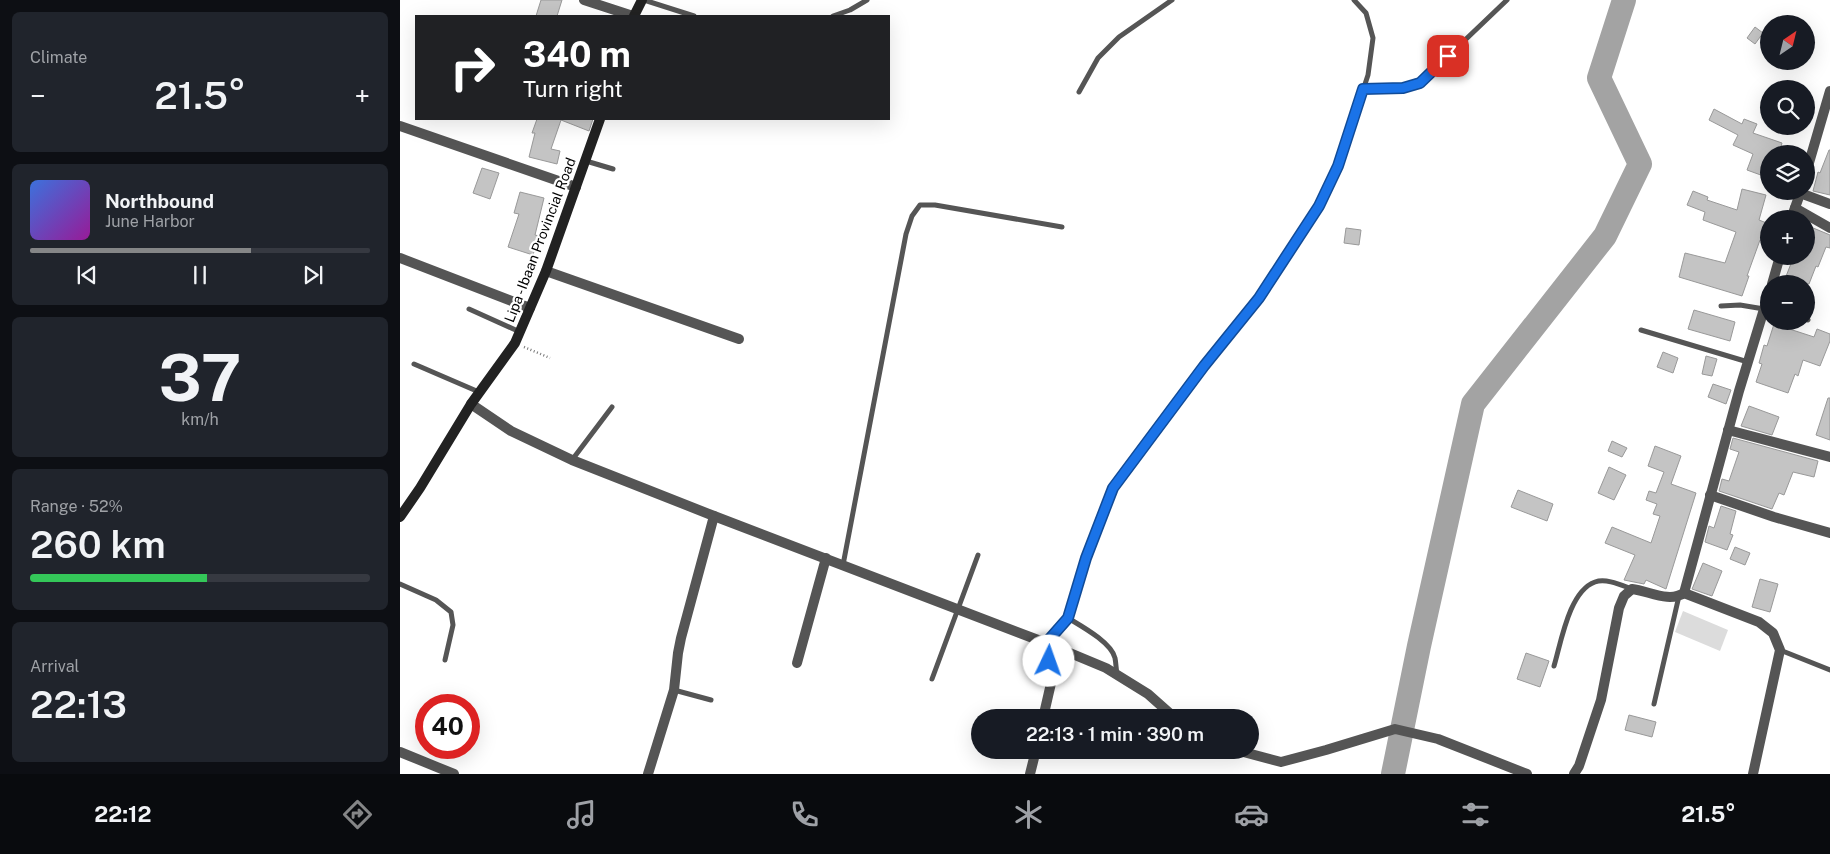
<!DOCTYPE html>
<html lang="en">
<head>
<meta charset="utf-8">
<style>
  body { margin:0; font-family:"Public Sans",sans-serif; background:#20242c; color:#f1f3f6; height:100vh; display:flex; flex-direction:column; font-size:19px; white-space:nowrap }
  * { box-sizing:border-box; margin:0 }
  p { font-size:16px; color:#9ea1a6 }
  .icon { flex:none; width:28px; height:28px; fill:none; stroke:currentColor; stroke-width:2; stroke-linecap:round; stroke-linejoin:round }
  .map { position:relative; flex:1; overflow:hidden }
  .sheet { display:flex; flex-direction:column; gap:12px; padding:12px; background:#0d0f14; width:400px }
  .sheet>* { flex:none }
  .hud { position:absolute; left:15px; top:15px; width:475px; height:105px; border-radius:0px; box-shadow:0 5px 20px #0002; background:#202124; color:#fff; overflow:hidden }
  .needle { width:32px; rotate:35deg }
  .controls { position:absolute; left:1360px; top:15px; display:grid; gap:10px }
  .controls a { display:grid; place-items:center; width:55px; height:55px; border-radius:50%; background:#171b24; box-shadow:0 5px 20px #0002; font-size:25px }
  .speed { position:absolute; left:15px; top:694px; display:flex; gap:10px; font-size:25px; font-weight:700; text-align:center }
  .speed>* { display:grid; place-content:center; width:65px; height:65px; border-radius:50%; background:#171b24; box-shadow:0 5px 20px #0002; line-height:1 }
  .speed .limit { border:8px solid #d22; background:#fff; color:#111 }
  .pin { position:absolute; display:grid; place-items:center; width:42px; height:42px; color:#fff; margin:-21px; border-radius:10px; box-shadow:0 2px 8px #0006 }
  .me { position:absolute; width:55px; margin:-28px; rotate:3deg; stroke-linejoin:round; filter:drop-shadow(0 0 4px #0008) }
  .turn { display:flex; align-items:center; gap:18px; height:105px; padding:0 25px; font-size:22px }
  .turn .icon { width:65px; height:65px; stroke-width:2.5 }
  .turn b { display:block; font-size:35px; line-height:42px }
  .big { font-size:38px; font-weight:600; line-height:1.1 }
  .sheet .widget { flex:1; display:flex; flex-direction:column; justify-content:center; gap:8px; min-width:0; padding:0 18px; border-radius:8px; background:#20242c }
  .sheet .dial { align-items:center; gap:0 }
  .dial b { font-size:65px; line-height:1 }
  .song { display:flex; align-items:center; gap:15px }
  .cover { width:60px; height:60px; border-radius:8px; background:linear-gradient(135deg,hsl(220 70% 55%),hsl(300 70% 35%)) }
  .played { height:5px; border-radius:2px; background:linear-gradient(90deg,#858687 65%,#363941 65%) }
  .keys { display:flex; justify-content:space-around; direction:ltr }
  .heat { display:flex; justify-content:space-between; align-items:center; font-size:28px; direction:ltr }
  .charge { height:8px; border-radius:4px; background:linear-gradient(90deg,#34c759 52%,#363941 0) }
  .trip { position:absolute; left:571px; top:709px; width:288px; height:50px; border-radius:25px; background:#171b24; box-shadow:0 5px 20px #0002; font-weight:600; line-height:50px; text-align:center }
  .dock { display:flex; height:80px; justify-content:space-around; align-items:center; background:#090b0e; color:#9ea1a6 }
  .dock .icon { width:35px; height:35px }
  .dock .current { color:#858687 }
  .dock b { font-size:22px; color:#f1f3f6 }
  main { display:flex; flex:1; min-height:0 }
  .map>svg:first-child { display:block }
</style>
</head>
<body>
<main>
<section class="sheet">
<div class="widget"><p>Climate</p>
<div class="heat"><a>−</a><b class="big">21.5°</b><a>+</a></div>
</div>
<div class="widget">
<div class="song"><i class="cover"></i><div><b>Northbound</b><p>June Harbor</p></div></div>
<div class="played"></div>
<div class="keys"><svg class="icon" aria-label="previous" viewBox="0 0 24 24"><path d="M18 5L8 12l10 7zM5 5v14"/></svg><svg class="icon" aria-label="pause" viewBox="0 0 24 24"><path d="M8 5v14M16 5v14"/></svg><svg class="icon" aria-label="next" viewBox="0 0 24 24"><path d="M6 5l10 7-10 7zM19 5v14"/></svg></div>
</div>
<div class="widget dial"><b>37</b><p>km/h</p></div>
<div class="widget"><p>Range · 52%</p><b class="big">260 km</b><div class="charge"></div></div>
<div class="widget"><p>Arrival</p><b class="big">22:13</b></div>
</section>
<div class="map">
<svg width="1430" height="774" viewBox="0 0 1430 774">
  <rect width="100%" height="100%" fill="#fff"/>
  <path fill="#dcdcdc" d="M 1283,611 L 1328,630 L 1320,651 L 1275,632 Z"/>
  <g fill="none" stroke-linecap="round" stroke-linejoin="round">
    <path stroke="#a3a3a3" stroke-width="24" d="M 993,774 L 1019,646 L 1073,404 L 1205,236 L 1240,164 L 1199,78 L 1224,0"/>
  </g>
  <g fill="#c4c4c4" stroke="#999">
    <path d="M 141,0 L 162,0 L 157,16 L 136,16 Z"/>
    <path d="M 1355,27 L 1363,33 L 1355,44 L 1347,38 Z"/>
    <path d="M 1314,109 L 1342,124 L 1344,119 L 1357,124 L 1353,133 L 1382,143 L 1379,154 L 1369,154 L 1369,178 L 1347,170 L 1353,154 L 1333,145 L 1338,135 L 1309,120 Z"/>
    <path d="M 137,119 L 193,119 L 189,131 L 161,120 L 151,149 L 160,151 L 157,164 L 129,157 L 135,133 L 132,133 Z"/>
    <path d="M 1429,150 L 1430,150 L 1430,195 L 1413,191 L 1418,172 L 1420,173 Z"/>
    <path d="M 82,168 L 99,173 L 90,199 L 73,193 Z"/>
    <path d="M 1342,189 L 1366,195 L 1359,220 L 1369,224 L 1369,243 L 1360,240 L 1347,276 L 1349,276 L 1342,296 L 1279,277 L 1285,253 L 1325,263 L 1336,232 L 1303,220 L 1305,212 L 1287,205 L 1293,191 L 1308,197 L 1307,200 L 1337,210 Z"/>
    <path d="M 120,192 L 144,198 L 135,235 L 139,236 L 133,255 L 108,247 L 119,214 L 114,213 Z"/>
    <path d="M 1406,225 L 1430,235 L 1430,248 L 1426,247 L 1418,267 L 1416,266 L 1409,284 L 1383,284 L 1394,256 L 1406,256 Z"/>
    <path d="M 946,228 L 961,230 L 959,245 L 944,243 Z"/>
    <path d="M 1294,310 L 1335,322 L 1330,341 L 1288,329 Z"/>
    <path d="M 1374,324 L 1414,337 L 1417,329 L 1430,334 L 1430,341 L 1420,366 L 1403,360 L 1398,376 L 1395,374 L 1388,393 L 1356,382 L 1362,364 L 1359,363 L 1364,345 L 1367,346 Z"/>
    <path d="M 1263,352 L 1278,358 L 1273,373 L 1257,367 Z"/>
    <path d="M 1306,356 L 1317,359 L 1312,376 L 1302,374 Z"/>
    <path d="M 1313,384 L 1331,390 L 1326,404 L 1308,397 Z"/>
    <path d="M 1428,398 L 1430,398 L 1430,440 L 1416,435 Z"/>
    <path d="M 1349,406 L 1379,417 L 1372,435 L 1341,426 Z"/>
    <path d="M 1333,438 L 1418,461 L 1414,477 L 1393,472 L 1384,495 L 1379,493 L 1372,509 L 1319,491 L 1322,479 L 1329,481 L 1339,452 L 1330,449 Z"/>
    <path d="M 1212,441 L 1227,448 L 1222,457 L 1208,451 Z"/>
    <path d="M 1255,446 L 1281,456 L 1271,484 L 1296,493 L 1266,589 L 1246,580 L 1244,584 L 1224,580 L 1235,555 L 1205,543 L 1212,527 L 1251,543 L 1260,516 L 1253,514 L 1257,504 L 1246,500 L 1249,491 L 1256,493 L 1264,472 L 1248,466 Z"/>
    <path d="M 1209,467 L 1226,475 L 1214,500 L 1198,493 Z"/>
    <path d="M 1118,490 L 1153,504 L 1147,521 L 1111,507 Z"/>
    <path d="M 1321,506 L 1336,511 L 1330,534 L 1333,535 L 1327,550 L 1305,542 L 1309,526 L 1314,528 Z"/>
    <path d="M 1335,547 L 1350,553 L 1345,565 L 1330,559 Z"/>
    <path d="M 1303,563 L 1322,571 L 1312,596 L 1292,589 Z"/>
    <path d="M 1360,579 L 1378,584 L 1370,612 L 1352,607 Z"/>
    <path d="M 1126,653 L 1149,661 L 1140,687 L 1117,679 Z"/>
    <path d="M 1229,715 L 1256,722 L 1252,737 L 1225,730 Z"/>
  </g>
  <g fill="none" stroke-linecap="round" stroke-linejoin="round">
    <path stroke="#777" stroke-width="2.5" stroke-dasharray="1 2.5" stroke-linecap="butt" d="M 124,347 L 150,358"/>
    <g stroke="#555" stroke-width="5">
      <path d="M 244,0 L 294,16"/>
      <path d="M 433,16 L 450,10 L 467,0"/>
      <path d="M 963,89 L 1003,88 L 1020,83 L 1107,0"/>
      <path d="M 679,92 L 698,58 L 719,37 L 772,0"/>
      <path d="M 186,161 L 213,169"/>
      <path d="M 1321,306 L 1340,305 L 1364,309"/>
      <path d="M 69,309 L 120,332"/>
      <path d="M 1406,319 L 1408,320"/>
      <path d="M 1241,330 L 1348,362"/>
      <path d="M 14,364 L 79,392"/>
      <path d="M 172,460 L 212,407"/>
      <path d="M 443,565 L 506,234 L 512,216 L 520,205 L 535,205 L 662,227"/>
      <path d="M 0,584 L 36,600 L 51,612 L 53,625 L 45,660"/>
      <path d="M 668,618 C 681,626 711,642 715,658 C 716,663 716,669 717,674"/>
      <path d="M 646,643 L 668,618 L 686,558 L 713,488 L 804,366 L 859,297 L 919,206 L 938,166 L 968,75 L 973,38 L 966,13 L 954,0"/>
      <path d="M 1380,650 L 1430,670"/>
      <path d="M 1154,666 C 1161,643 1169,591 1195,582 C 1206,578 1221,585 1232,589"/>
      <path d="M 532,679 L 578,555"/>
      <path d="M 274,690 L 311,700"/>
      <path d="M 1254,704 L 1279,596"/>
    </g>
    <g stroke="#555" stroke-width="10">
      <path d="M 184,0 L 233,16"/>
      <path d="M 0,126 L 176,187"/>
      <path d="M 1406,173 L 1430,91"/>
      <path d="M 1400,193 L 1430,204"/>
      <path d="M 1395,208 L 1430,228"/>
      <path d="M 1391,219 L 1401,191"/>
      <path d="M 0,258 L 130,308"/>
      <path d="M 146,271 L 339,339"/>
      <path d="M 1372,284 L 1380,256"/>
      <path d="M 1328,430 L 1430,457"/>
      <path d="M 1310,495 L 1374,517 L 1430,533"/>
      <path d="M 1284,593 L 1359,622 L 1373,633 L 1380,650 L 1353,774"/>
      <path d="M 646,643 L 706,668 L 748,694 L 775,718"/>
      <path d="M 397,663 L 426,558"/>
      <path d="M 836,750 L 881,762 L 926,750 L 995,729 L 1038,739 L 1127,774"/>
      <path d="M 0,752 L 54,774"/>
      <path d="M 248,774 L 274,690 L 278,653 L 281,638 L 314,516"/>
      <path d="M 1174,774 L 1179,766 L 1201,700 L 1219,608 L 1224,596 L 1232,589 C 1249,591 1269,603 1284,593 L 1339,391 L 1369,293"/>
    </g>
    <g stroke="#555" stroke-width="10">
      <path d="M 71,404 L 111,431 L 172,460 L 314,516 L 646,643 L 652,679 L 643,718"/>
      <path d="M 630,774 L 636,750"/>
    </g>
    <g stroke="#222" stroke-width="10">
      <path d="M 234,16 L 242,0"/>
      <path d="M 0,517 L 20,488 L 71,404 L 115,343 L 146,271 L 200,119"/>
    </g>
  </g>
  <g fill="none" stroke-linecap="round" stroke-linejoin="round">
    <defs>
      <path id="route" d="M 649,661 L 646,643 L 668,618 L 686,558 L 713,488 L 804,366 L 859,298 L 919,206 L 938,166 L 963,89 L 1003,88 L 1020,83 L 1048,56"/>
    </defs>
    <use href="#route" stroke="#114b97" stroke-width="12"/>
    <use href="#route" stroke="#1a73e8" stroke-width="9"/>
  </g>
  <g text-anchor="middle" dominant-baseline="central" stroke-width="4.5" stroke-linejoin="round" paint-order="stroke">
    <g font-size="14" fill="#000" stroke="#fff">
      <text transform="translate(140 240) rotate(-69)">Lipa - Ibaan Provincial Road</text>
    </g>
  </g>
</svg>
<div class="controls">
<a><svg class="needle" viewBox="-14 -14 28 28"><path d="M0-13l5 13h-10z" fill="#e53935"/><path d="M0 13l5-13h-10z" fill="#9ea1a6"/></svg></a>
<a><svg class="icon" aria-label="search" viewBox="0 0 24 24"><circle cx="10" cy="10" r="6"/><path d="M15 15l6 6"/></svg></a>
<a><svg class="icon" aria-label="layers" viewBox="0 0 24 24"><path d="M12 4l9 5-9 5-9-5zM3 14l9 5 9-5"/></svg></a>
<a>+</a>
<a>−</a>
</div>
<div class="speed"><div class="limit">40</div></div>
<div class="pin" style="left:1048px;top:56px;background:#d93025"><svg class="icon" aria-label="arrive" viewBox="0 0 24 24"><path d="M6 21V4h12l-3 4 3 4H6"/></svg></div>
<svg class="me" style="left:649px;top:661px" viewBox="-20 -20 40 40"><circle r="19" fill="#fff"/><path d="M0-13L10 11 0 6-10 11z" fill="#1a73e8"/></svg>
<div class="trip">22:13 · 1 min · 390 m</div>
<div class="hud">
<div class="turn"><svg class="icon" aria-label="right" viewBox="0 0 24 24"><path d="M7 20v-9h11M14 6l5 5-5 5"/></svg><div><b>340 m</b>Turn right</div></div>
</div>
</div>
</main>
<nav class="dock">
<b>22:12</b>
<svg class="icon current" aria-label="directions" viewBox="0 0 24 24"><path d="M12 3l9 9-9 9-9-9zM9 14v-3h6M13 9l2 2-2 2"/></svg>
<svg class="icon" aria-label="music" viewBox="0 0 24 24"><path d="M9 18V5l10-2v13"/><circle cx="6" cy="18" r="3"/><circle cx="16" cy="16" r="3"/></svg>
<svg class="icon" aria-label="phone" viewBox="0 0 24 24"><path d="M5 4h4l2 5-3 2q2 4 5 5l2-3 5 2v4C11 20 4 13 5 4z"/></svg>
<svg class="icon" aria-label="climate" viewBox="0 0 24 24"><path d="M12 3v18M4 7l16 10M4 17L20 7"/></svg>
<svg class="icon" aria-label="car" viewBox="0 0 24 24"><path d="M5 17H2v-5l4-1 3-4h7l3 4 3 1v5h-3M9 17h6M6 11h13"/><circle cx="7" cy="17" r="2"/><circle cx="17" cy="17" r="2"/></svg>
<svg class="icon" aria-label="filters" viewBox="0 0 24 24"><path d="M4 7h16M4 17h16"/><circle cx="9" cy="7" r="2"/><circle cx="15" cy="17" r="2"/></svg>
<b>21.5°</b>
</nav>
</body>
</html>
